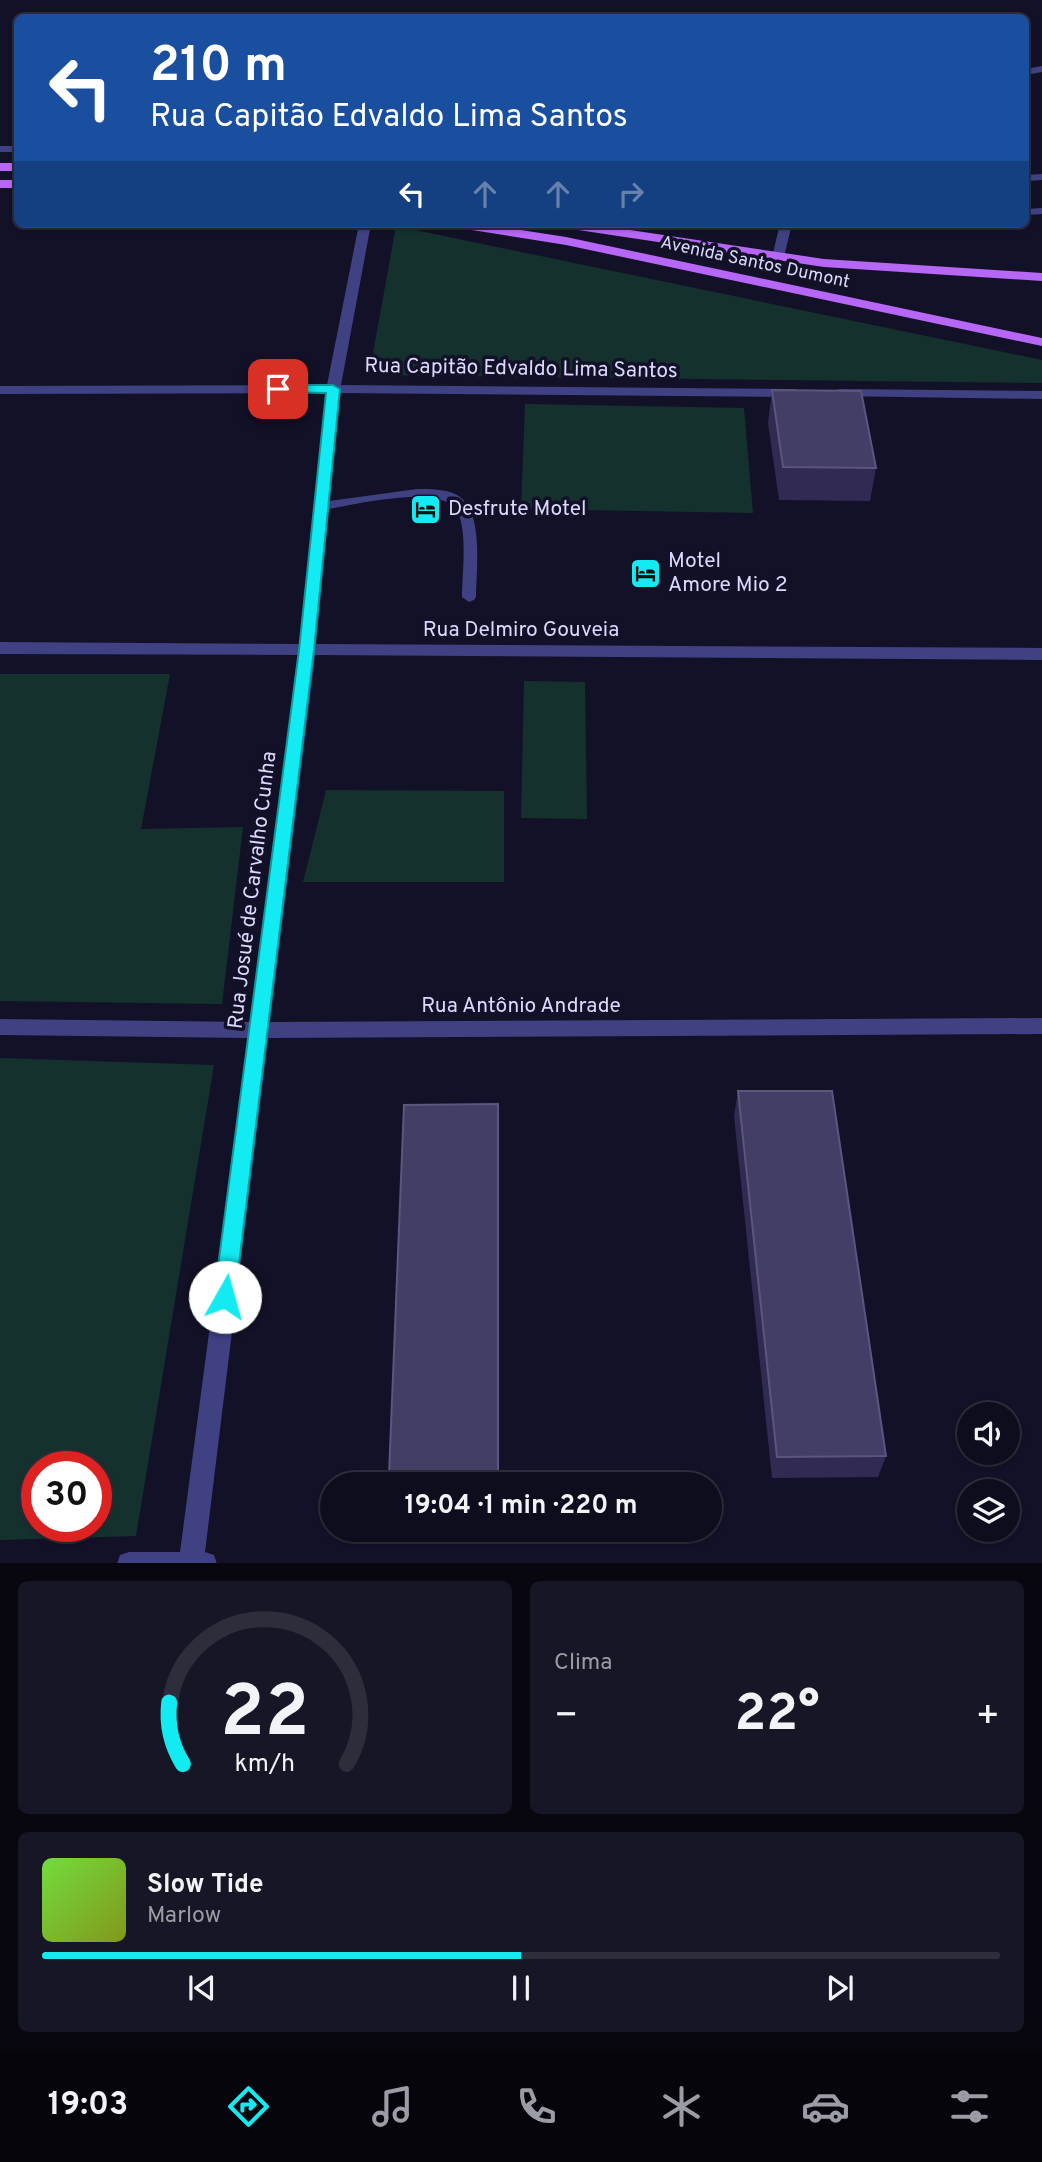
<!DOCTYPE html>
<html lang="pt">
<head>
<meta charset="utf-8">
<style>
  body { margin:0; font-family:Overpass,sans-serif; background:#171626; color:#f1f3f6; height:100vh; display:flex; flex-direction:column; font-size:26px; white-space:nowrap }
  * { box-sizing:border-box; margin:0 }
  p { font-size:23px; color:#9b9ca4 }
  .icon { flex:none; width:38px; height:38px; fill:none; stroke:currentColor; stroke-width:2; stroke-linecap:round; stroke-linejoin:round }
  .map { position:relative; height:1563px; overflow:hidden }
  .side { display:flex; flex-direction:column; gap:18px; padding:18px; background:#080710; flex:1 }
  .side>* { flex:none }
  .top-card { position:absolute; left:14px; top:14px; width:1015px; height:214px; border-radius:10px; box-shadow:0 2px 5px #0004,0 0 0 2px #2e2d3b; background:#1a4fa0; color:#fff; overflow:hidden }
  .fabs { position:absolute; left:957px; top:1402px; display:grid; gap:14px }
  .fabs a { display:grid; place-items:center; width:63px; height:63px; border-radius:50%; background:#0e0d1d; box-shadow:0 2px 5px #0004,0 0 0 2px #2e2d3b; font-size:35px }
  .speed { position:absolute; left:21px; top:1451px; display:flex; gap:14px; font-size:35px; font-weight:700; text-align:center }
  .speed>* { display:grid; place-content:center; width:91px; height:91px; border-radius:50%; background:#0e0d1d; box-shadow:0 2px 5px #0004,0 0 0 2px #2e2d3b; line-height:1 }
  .speed .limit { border:10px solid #d22; background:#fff; color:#111 }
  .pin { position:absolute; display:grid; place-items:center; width:60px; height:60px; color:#fff; margin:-30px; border-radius:14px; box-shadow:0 4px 10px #0006 }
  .me { position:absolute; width:77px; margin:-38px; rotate:7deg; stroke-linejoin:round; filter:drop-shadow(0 0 5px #0008) }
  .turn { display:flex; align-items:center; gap:24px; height:147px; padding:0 21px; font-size:32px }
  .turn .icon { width:91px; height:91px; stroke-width:2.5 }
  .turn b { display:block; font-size:49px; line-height:60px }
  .lanes { display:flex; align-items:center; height:66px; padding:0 21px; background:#0003; justify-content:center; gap:35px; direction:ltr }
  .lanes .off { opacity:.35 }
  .big { font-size:52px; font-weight:700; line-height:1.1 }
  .side .tile { flex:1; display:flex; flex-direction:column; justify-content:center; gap:10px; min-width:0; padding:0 24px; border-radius:10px; background:#171626 }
  .side .dial { align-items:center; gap:0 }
  .dial svg { height:182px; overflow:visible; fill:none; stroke:#2e2d3b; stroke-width:7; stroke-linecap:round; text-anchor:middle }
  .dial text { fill:#f1f3f6; stroke:none }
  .song { display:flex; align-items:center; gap:21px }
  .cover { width:84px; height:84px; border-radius:10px; background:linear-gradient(135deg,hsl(100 70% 55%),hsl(70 70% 35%)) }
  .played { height:7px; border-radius:4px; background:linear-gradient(90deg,#11ebf1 50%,#2e2d3b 50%) }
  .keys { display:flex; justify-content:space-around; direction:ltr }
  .heat { display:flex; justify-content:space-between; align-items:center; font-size:38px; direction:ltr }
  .side .tiles { flex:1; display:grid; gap:18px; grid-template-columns:1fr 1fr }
  .tile:last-child { grid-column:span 2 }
  .trip { position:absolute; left:320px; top:1472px; width:402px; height:70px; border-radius:35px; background:#0e0d1d; box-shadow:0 2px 5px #0004,0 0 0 2px #2e2d3b; font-weight:700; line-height:70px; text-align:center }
  .menu { display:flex; height:112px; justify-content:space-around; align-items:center; background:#06050c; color:#9b9ca4 }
  .menu .icon { width:49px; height:49px }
  .menu .on { color:#11ebf1 }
  .menu b { font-size:32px; color:#f1f3f6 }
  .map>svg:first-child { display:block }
</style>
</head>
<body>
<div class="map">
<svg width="1042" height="1564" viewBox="0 0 1042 1564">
  <rect width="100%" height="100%" fill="#131127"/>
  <g fill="#15312e" fill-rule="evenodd">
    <path d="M 396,226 L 1042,360 L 1042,383 L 369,375 Z"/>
    <path d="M 525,404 L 744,408 L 753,513 L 521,509 Z"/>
    <path d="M 0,674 L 170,674 L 141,829 L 243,827 L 222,1004 L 0,1001 Z"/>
    <path d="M 524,681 L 585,682 L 587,819 L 521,818 Z"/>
    <path d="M 326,790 L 504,791 L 504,882 L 303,882 Z"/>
    <path d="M 0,1058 L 214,1065 L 136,1536 L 0,1540 ZM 37,1466 L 96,1466 L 96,1526 L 37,1526 Z"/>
  </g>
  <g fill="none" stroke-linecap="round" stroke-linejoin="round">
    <g fill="#3f4183" fill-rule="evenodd">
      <path d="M 1042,66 L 1042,72 L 1026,75 L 1026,69 Z"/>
      <rect x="0" y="146" width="18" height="6"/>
      <path d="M 1042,174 L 1042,180 L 1026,181 L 1026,175 Z"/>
      <path d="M 1042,208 L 1042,214 L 1026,215 L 1026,209 Z"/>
      <path d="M 780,224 L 792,224 L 784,257 L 778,260 L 772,257 Z"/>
      <path d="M 417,489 C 430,489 444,489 455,494 C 485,507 476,570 476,597 L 474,600 L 469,602 L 462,597 C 462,574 468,531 457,511 C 442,482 349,506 322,510 L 315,506 L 322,502 Z"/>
    </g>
    <g fill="#3f4183" fill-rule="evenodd">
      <path d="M 359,224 L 371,224 L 341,385 L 794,389 L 801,393 L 794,397 L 340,393 L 316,644 L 1042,648 L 1042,660 L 315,655 L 270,1022 L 1042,1018 L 1042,1034 L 268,1038 L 205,1552 L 214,1555 L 217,1564 L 117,1564 L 120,1555 L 129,1552 L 180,1552 L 248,1038 L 0,1035 L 0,1019 L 250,1022 L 298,655 L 0,654 L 0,642 L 299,644 L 326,393 L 0,394 L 0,386 L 327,385 Z"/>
      <path d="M 840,389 L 1042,391 L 1042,399 L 835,396 L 835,390 Z"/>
    </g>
    <g fill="#b667f6" fill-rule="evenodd">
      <rect x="0" y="163" width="18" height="8"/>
      <rect x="0" y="180" width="18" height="8"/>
      <path d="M 453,224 L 483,224 L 566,237 L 1042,338 L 1042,346 L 566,245 L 459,228 Z"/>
      <path d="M 559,224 L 590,224 L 824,259 L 1042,273 L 1042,281 L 824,267 L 565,228 Z"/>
    </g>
  </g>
  <g fill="#312b54">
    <path d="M 772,390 L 876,468 L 870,501 L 779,500 L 768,423 Z"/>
    <path d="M 738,1091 L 886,1456 L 878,1477 L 772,1478 L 734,1116 Z"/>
    <path d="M 499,1129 L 499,1484 L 390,1484 L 389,1475 Z"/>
  </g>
  <g fill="#433e66" stroke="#5b567e" stroke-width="2">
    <path d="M 772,390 L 861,391 L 876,468 L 783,467 Z"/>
    <path d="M 738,1091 L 832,1091 L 886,1456 L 777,1457 Z"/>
    <path d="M 498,1104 L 498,1474 L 389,1475 L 404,1105 Z"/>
  </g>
  <path fill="#11ebf1" stroke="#0b999d" stroke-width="2" d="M 278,385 L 333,385 L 340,389 L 314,650 L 235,1297 L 232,1303 L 225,1306 L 217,1303 L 214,1297 L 299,650 L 326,393 L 273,392 L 271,389 Z"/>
  <defs>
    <symbol id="hotel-square" viewBox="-11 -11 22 22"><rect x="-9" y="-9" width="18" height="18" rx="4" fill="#11ebf1" stroke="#131127"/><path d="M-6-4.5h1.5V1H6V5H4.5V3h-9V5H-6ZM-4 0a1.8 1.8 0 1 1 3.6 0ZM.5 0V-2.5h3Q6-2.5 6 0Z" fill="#111"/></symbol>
  </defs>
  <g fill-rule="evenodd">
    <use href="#hotel-square" x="408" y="492" width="35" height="35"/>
    <use href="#hotel-square" x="628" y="556" width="35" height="35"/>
  </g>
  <g text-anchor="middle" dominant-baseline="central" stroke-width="7" stroke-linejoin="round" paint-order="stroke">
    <g font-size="18" fill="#dbd9fd" stroke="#131127">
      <text transform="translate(755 263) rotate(12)">Avenida Santos Dumont</text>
    </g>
    <g font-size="21" fill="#dbd9fd" stroke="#131127">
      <text transform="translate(521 369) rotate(1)">Rua Capitão Edvaldo Lima Santos</text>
      <text x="521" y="630">Rua Delmiro Gouveia</text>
      <text transform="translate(253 890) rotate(-83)">Rua Josué de Carvalho Cunha</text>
      <text x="521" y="1006">Rua Antônio Andrade</text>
    </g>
    <g font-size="21" fill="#dbd9fd" stroke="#131127" text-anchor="start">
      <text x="448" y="509">Desfrute Motel</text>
      <text x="668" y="561">Motel<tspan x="668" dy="24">Amore Mio 2</tspan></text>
    </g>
  </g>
</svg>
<div class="fabs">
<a><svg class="icon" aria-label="sound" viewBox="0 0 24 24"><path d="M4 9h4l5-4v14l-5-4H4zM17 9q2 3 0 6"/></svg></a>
<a><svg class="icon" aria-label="layers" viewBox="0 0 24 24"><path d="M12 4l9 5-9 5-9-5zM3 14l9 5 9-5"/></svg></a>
</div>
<div class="speed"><div class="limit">30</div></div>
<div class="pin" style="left:278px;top:389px;background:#d93025"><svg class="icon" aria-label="arrive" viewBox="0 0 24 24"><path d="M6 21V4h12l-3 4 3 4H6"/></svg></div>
<svg class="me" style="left:225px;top:1297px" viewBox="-20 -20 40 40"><circle r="19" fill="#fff"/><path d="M0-13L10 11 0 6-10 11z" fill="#11ebf1"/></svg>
<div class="trip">19:04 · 1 min · 220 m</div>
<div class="top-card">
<div class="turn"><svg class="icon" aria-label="left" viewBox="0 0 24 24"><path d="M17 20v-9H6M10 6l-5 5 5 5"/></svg><div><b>210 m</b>Rua Capitão Edvaldo Lima Santos</div></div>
<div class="lanes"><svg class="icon" aria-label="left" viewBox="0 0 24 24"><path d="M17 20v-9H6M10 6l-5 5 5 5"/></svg><svg class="icon off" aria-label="ahead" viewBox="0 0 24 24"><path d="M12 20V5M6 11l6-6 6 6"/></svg><svg class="icon off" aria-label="ahead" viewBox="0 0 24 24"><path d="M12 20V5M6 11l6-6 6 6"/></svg><svg class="icon off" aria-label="right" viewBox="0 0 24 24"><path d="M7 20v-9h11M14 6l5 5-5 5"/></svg></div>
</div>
</div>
<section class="side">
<div class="tiles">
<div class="tile dial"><svg viewBox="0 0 100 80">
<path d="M14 69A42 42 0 1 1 86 69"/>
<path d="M14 69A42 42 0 0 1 8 42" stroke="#11ebf1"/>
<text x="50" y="56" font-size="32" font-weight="700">22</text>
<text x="50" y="72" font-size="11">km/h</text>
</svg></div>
<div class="tile"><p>Clima</p>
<div class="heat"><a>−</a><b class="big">22°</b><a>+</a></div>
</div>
<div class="tile">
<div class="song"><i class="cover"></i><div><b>Slow Tide</b><p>Marlow</p></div></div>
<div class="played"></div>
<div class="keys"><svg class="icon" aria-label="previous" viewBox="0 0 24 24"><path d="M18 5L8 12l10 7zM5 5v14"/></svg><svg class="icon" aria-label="pause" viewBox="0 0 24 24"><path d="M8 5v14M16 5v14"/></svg><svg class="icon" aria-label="next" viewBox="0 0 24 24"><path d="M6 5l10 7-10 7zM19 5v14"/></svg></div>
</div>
</div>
</section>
<nav class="menu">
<b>19:03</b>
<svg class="icon on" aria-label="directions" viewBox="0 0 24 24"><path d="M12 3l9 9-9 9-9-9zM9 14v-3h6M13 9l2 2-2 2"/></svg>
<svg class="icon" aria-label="music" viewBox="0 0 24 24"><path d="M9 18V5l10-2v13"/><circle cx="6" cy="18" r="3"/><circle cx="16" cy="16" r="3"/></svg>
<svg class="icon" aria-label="phone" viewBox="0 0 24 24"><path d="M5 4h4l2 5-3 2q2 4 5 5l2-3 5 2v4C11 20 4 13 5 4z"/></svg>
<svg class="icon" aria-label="climate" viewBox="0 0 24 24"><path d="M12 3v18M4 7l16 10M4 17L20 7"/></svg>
<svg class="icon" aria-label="car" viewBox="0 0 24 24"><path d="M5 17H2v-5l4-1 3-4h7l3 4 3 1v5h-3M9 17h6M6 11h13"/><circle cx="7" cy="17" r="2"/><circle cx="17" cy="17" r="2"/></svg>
<svg class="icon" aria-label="filters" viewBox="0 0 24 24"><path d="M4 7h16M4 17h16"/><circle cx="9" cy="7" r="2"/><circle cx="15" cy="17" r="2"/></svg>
</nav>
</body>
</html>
